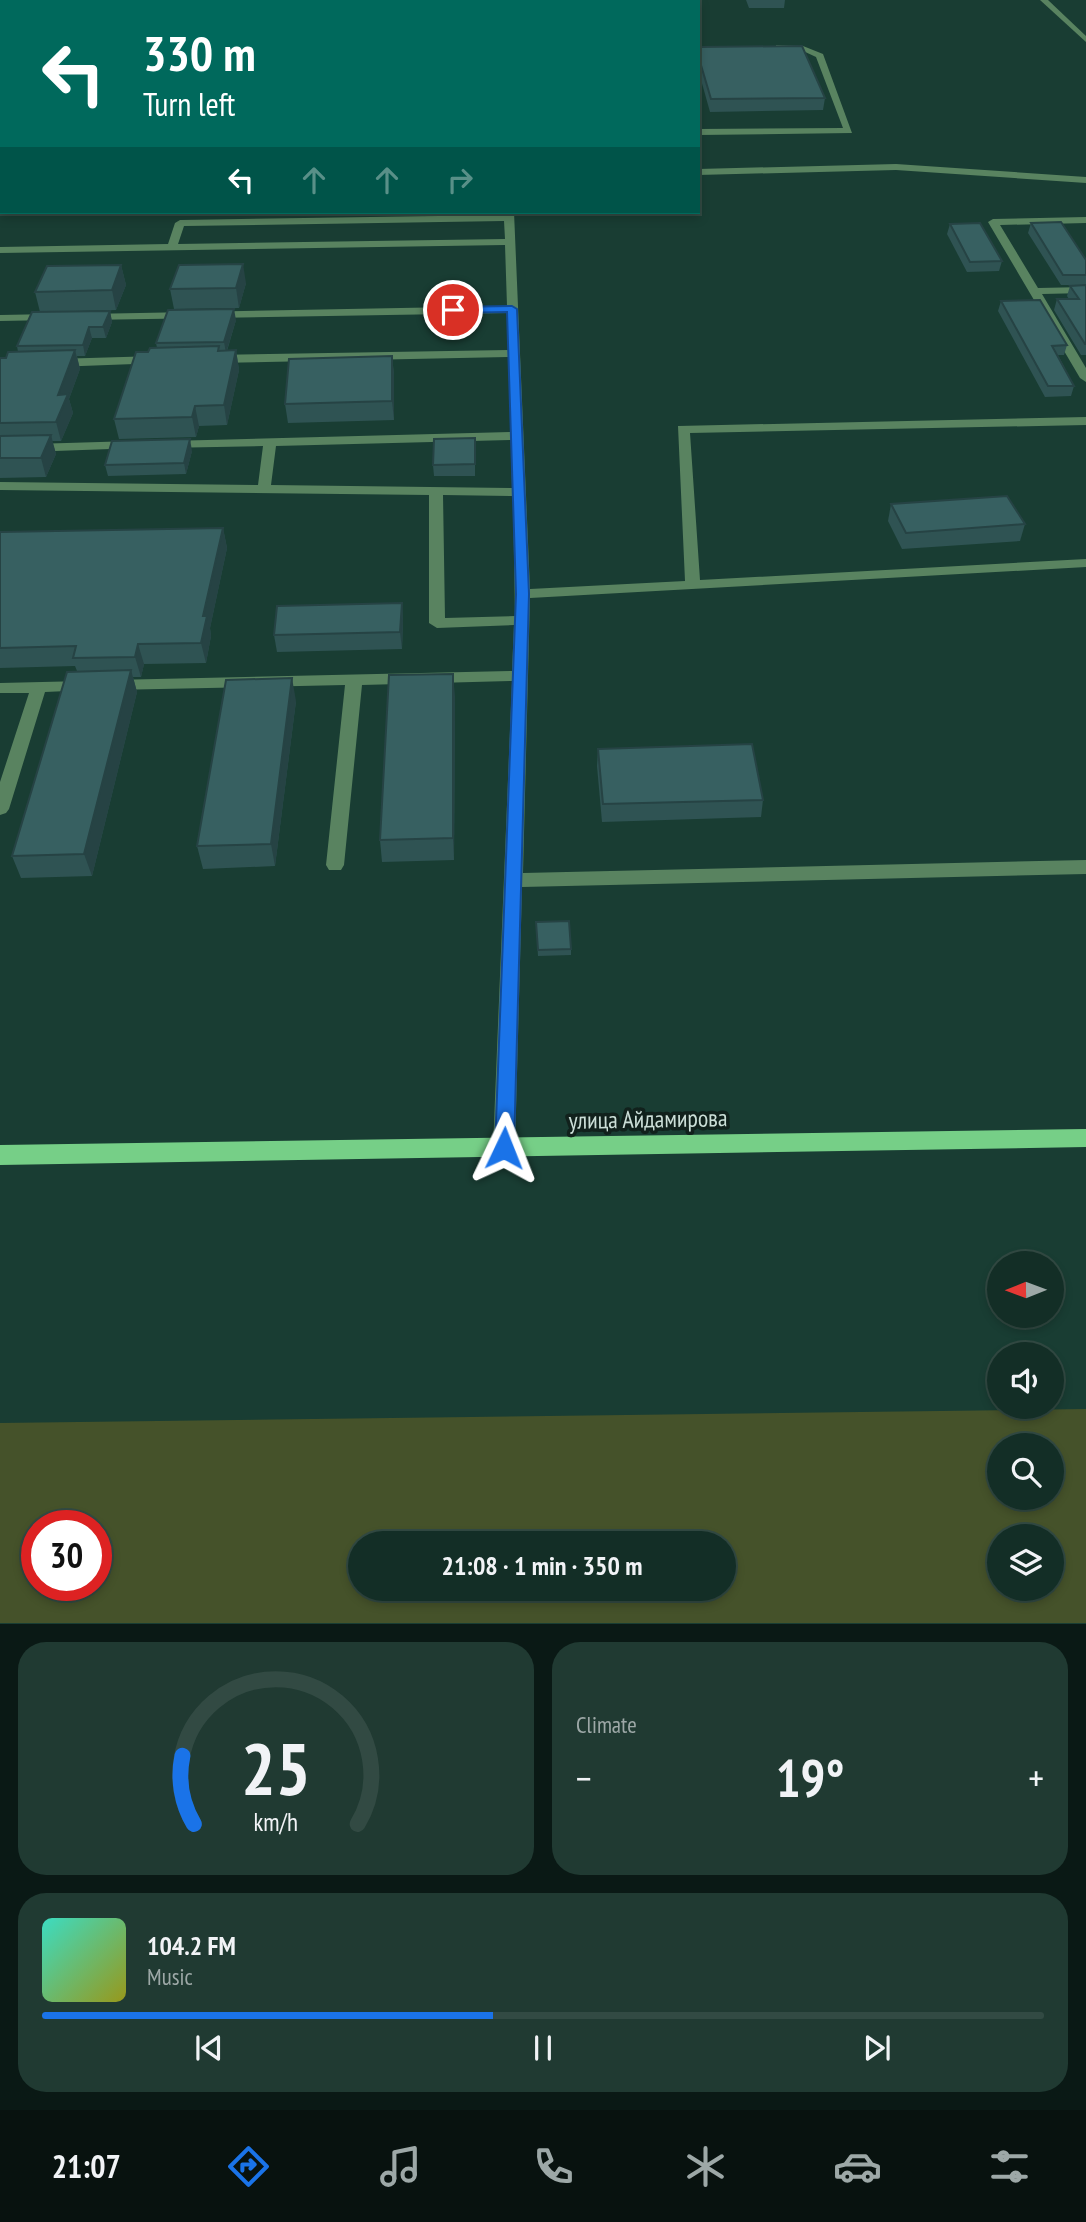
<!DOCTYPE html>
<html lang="en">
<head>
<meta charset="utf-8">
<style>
  body { margin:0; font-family:"PT Sans Narrow",sans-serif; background:#203a32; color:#f1f3f6; height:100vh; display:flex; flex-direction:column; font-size:26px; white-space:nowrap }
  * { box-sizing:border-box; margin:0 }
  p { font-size:23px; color:#9da8a7 }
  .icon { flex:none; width:38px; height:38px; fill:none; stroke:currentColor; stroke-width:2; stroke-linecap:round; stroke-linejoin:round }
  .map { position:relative; height:1624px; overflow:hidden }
  .panel { display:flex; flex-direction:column; gap:18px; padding:18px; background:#0a1915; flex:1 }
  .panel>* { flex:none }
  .guide { position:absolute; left:0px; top:0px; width:700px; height:214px; box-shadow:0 4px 10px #0003,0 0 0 2px #324a43; background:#00695c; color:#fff; overflow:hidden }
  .needle { width:46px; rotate:269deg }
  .tools { position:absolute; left:987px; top:1251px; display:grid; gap:14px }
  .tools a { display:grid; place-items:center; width:77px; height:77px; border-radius:50%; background:#132e26; box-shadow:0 4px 10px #0003,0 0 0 2px #324a43; font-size:35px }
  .speed { position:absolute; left:21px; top:1510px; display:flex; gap:14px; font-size:35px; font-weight:700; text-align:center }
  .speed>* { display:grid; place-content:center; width:91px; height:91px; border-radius:50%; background:#132e26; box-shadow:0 4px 10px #0003,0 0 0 2px #324a43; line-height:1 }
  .speed .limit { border:10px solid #d22; background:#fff; color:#111 }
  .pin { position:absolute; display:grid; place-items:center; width:60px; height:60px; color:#fff; margin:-30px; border:4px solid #fff; border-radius:50%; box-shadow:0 2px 7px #0007 }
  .me { position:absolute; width:77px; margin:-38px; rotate:2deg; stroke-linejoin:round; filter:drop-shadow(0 0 5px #0008) }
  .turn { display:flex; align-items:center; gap:24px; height:147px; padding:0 28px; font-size:32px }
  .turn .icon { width:91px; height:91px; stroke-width:2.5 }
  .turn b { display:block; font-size:49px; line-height:60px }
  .lanes { display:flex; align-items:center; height:66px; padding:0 28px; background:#0003; justify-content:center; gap:35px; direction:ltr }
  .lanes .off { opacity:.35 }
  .big { font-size:52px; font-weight:700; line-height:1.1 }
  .panel .card { flex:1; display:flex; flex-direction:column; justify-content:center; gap:10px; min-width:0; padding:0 24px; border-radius:28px; background:#203a32 }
  .panel .dial { align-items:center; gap:0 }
  .dial svg { height:182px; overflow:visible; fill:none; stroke:#324a43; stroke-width:7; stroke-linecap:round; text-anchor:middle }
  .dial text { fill:#f1f3f6; stroke:none }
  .song { display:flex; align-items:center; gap:21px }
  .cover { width:84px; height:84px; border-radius:10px; background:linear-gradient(135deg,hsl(170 70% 55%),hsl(60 70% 35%)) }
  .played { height:7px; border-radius:4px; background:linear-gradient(90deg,#1a73e8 45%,#324a43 45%) }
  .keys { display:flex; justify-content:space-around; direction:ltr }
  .heat { display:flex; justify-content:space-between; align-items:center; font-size:38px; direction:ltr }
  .panel .tiles { flex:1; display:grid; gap:18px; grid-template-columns:1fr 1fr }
  .card:last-child { grid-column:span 2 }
  .trip { position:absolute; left:348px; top:1531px; width:388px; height:70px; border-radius:35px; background:#132e26; box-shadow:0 4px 10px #0003,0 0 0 2px #324a43; font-weight:700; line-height:70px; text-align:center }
  .tab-bar { display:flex; height:112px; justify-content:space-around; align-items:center; background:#08120f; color:#9da8a7 }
  .tab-bar .icon { width:49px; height:49px }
  .tab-bar .on { color:#1a73e8 }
  .tab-bar b { font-size:32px; color:#f1f3f6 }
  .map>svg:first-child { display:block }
</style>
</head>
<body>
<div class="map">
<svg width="1086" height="1624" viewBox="0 0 1086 1624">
  <rect width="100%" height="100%" fill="#193d33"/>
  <path fill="#45522a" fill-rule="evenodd" d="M 1086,1409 L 1086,1623 L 0,1623 L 0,1423 ZM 999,1446 L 1052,1446 L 1052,1498 L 999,1498 ZM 37,1526 L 96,1526 L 96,1586 L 37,1586 ZM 999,1536 L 1052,1536 L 1052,1589 L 999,1589 ZM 360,1544 L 724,1544 L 724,1589 L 360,1589 Z"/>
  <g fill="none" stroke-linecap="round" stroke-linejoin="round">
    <g fill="#598360" fill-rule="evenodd">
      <rect x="494" y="0" width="8" height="2"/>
      <path d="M 1040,0 L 1048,0 L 1086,36 L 1086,42 Z"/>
      <path d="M 0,8 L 2,8 L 0,15 Z"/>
      <rect x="0" y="25" width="2" height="4"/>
      <path d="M 776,45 L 803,46 L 823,54 L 852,133 L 698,135 L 698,129 L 843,128 L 816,57 L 801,50 L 776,49 Z"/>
      <rect x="0" y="102" width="2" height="6"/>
      <rect x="0" y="151" width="2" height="6"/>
      <path d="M 896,164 L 1086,177 L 1086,183 L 896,170 L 698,175 L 698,169 Z"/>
      <path d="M 2,170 L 2,177 L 0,177 L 0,171 Z"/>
      <path d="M 504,212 L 514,212 L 530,589 L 685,581 L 678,426 L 1086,417 L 1086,425 L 690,433 L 700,580 L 1086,559 L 1086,567 L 530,598 L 523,873 L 1086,860 L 1086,874 L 522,887 L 515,1148 L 512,1155 L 504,1158 L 496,1155 L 493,1148 L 512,681 L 362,685 L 344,865 L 341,870 L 329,870 L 326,865 L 345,685 L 112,690 L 104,685 L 112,680 L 512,671 L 514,625 L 437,628 L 429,623 L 429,495 L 0,490 L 0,482 L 258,485 L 263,446 L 163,448 L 161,445 L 168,441 L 511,432 L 508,357 L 213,363 L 207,359 L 213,355 L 508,350 L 507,313 L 87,320 L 81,317 L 87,314 L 507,306 L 505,245 L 0,253 L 0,247 L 168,244 L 175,223 L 180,220 L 504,215 ZM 504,221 L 505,239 L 178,244 L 184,226 ZM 511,440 L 512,488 L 271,485 L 276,446 ZM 443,495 L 513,496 L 515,616 L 445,618 Z"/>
      <path d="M 1086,217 L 1086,223 L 1000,225 L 1038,288 L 1086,287 L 1086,293 L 1042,294 L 1086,368 L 1086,382 L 1080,378 L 988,222 L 993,219 Z"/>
      <path d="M 0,315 L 52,314 L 58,317 L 52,320 L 0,321 Z"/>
      <path d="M 157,356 L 161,357 L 161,363 L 55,367 L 49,363 L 55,359 Z"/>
      <path d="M 133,441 L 140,445 L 138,448 L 0,453 L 0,445 Z"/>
      <path d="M 84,681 L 92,686 L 90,690 L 45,692 L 9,809 L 6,813 L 0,815 L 0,782 L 29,693 L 0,693 L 0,683 Z"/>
    </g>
    <path fill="#76cf87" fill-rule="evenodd" d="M 1086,1129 L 1086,1147 L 0,1165 L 0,1145 Z"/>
  </g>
  <g fill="#2f5353">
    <path d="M 615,0 L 654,0 L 654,2 L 616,2 Z"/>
    <path d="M 746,0 L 785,0 L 784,8 L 749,8 Z"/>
    <path d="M 698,47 L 825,98 L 823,110 L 710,112 L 698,69 Z"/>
    <path d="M 1031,223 L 1086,260 L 1086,355 L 1081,355 L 1054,310 L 1057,299 L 1069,299 L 1067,296 L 1070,286 L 1080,285 L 1061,285 L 1028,233 Z"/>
    <path d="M 950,224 L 1002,261 L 999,271 L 967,272 L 947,234 Z"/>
    <path d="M 121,265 L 126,285 L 116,310 L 40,312 L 35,292 Z"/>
    <path d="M 246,283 L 239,308 L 174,309 L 170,289 Z"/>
    <path d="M 1001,301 L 1067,345 L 1064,355 L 1058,355 L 1074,386 L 1071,396 L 1045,397 L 998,311 Z"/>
    <path d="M 110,311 L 112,322 L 106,338 L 92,338 L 85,356 L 77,356 L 80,369 L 69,399 L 73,413 L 61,441 L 52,441 L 56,454 L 46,477 L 0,478 L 0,358 L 6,358 L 18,352 L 17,346 Z"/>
    <path d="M 236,320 L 227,351 L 236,350 L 239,370 L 227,425 L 199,426 L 196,437 L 119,439 L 114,419 L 148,352 L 157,348 L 156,343 Z"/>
    <path d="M 392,356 L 394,375 L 394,420 L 288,423 L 285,404 Z"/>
    <path d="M 475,438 L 475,476 L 434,476 L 433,465 Z"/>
    <path d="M 192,451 L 186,474 L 108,476 L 105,465 Z"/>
    <path d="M 891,504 L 1025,524 L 1020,541 L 902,549 L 888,521 Z"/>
    <path d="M 223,528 L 227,548 L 210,628 L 211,636 L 206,663 L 144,664 L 141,677 L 133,677 L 137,692 L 92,876 L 21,878 L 12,856 L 77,671 L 75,666 L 0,668 L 0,532 Z"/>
    <path d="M 402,603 L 403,621 L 402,649 L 277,652 L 274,635 Z"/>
    <path d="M 455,696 L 454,860 L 382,862 L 380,840 Z"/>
    <path d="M 296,701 L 275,866 L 203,869 L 197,846 Z"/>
    <path d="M 598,749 L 763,800 L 761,817 L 602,822 L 597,766 Z"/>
    <path d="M 536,922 L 571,949 L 571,955 L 538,956 Z"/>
  </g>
  <g fill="#264344">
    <path d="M 243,264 L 246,283 L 239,308 L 236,288 Z"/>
    <path d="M 121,265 L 126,285 L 116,310 L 112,290 Z"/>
    <path d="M 234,309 L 236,320 L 226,353 L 224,342 Z"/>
    <path d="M 110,311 L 112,322 L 106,338 L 103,327 Z"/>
    <path d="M 89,327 L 92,338 L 85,356 L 83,345 Z"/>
    <path d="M 75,350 L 80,369 L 69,399 L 73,413 L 61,441 L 56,422 L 58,395 Z"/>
    <path d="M 236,350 L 239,370 L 227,425 L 224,405 Z"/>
    <path d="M 392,356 L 394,375 L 394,420 L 392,401 Z"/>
    <path d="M 195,406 L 199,426 L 196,437 L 192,417 Z"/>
    <path d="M 51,435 L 56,454 L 46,477 L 41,458 Z"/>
    <path d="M 190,439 L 192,451 L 186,474 L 184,463 Z"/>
    <path d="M 223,528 L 227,548 L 210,628 L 211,636 L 206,663 L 201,643 L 203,616 Z"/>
    <path d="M 402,603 L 403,621 L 402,649 L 400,632 Z"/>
    <path d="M 138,644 L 144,664 L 141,677 L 135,657 Z"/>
    <path d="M 131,670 L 137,692 L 92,876 L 84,854 Z"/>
    <path d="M 453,674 L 455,696 L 454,860 L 453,838 Z"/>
    <path d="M 292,678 L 296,701 L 275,866 L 271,844 Z"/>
  </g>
  <g fill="#376061" stroke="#264344" stroke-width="2">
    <path d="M 154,0 L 459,0 L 458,2 L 153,2 Z"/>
    <path d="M 802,46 L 825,98 L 711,99 L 698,55 L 698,47 Z"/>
    <path d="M 2,50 L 2,94 L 1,94 L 0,52 Z"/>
    <path d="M 1061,222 L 1086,260 L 1086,275 L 1063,275 L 1031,223 Z"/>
    <path d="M 980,223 L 1002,261 L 970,262 L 950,224 Z"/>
    <path d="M 243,264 L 236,288 L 170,289 L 179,265 Z"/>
    <path d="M 121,265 L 112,290 L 35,292 L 47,266 Z"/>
    <path d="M 1086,285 L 1086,344 L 1085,344 L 1057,299 L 1079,299 L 1070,286 Z"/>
    <path d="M 1040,300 L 1067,345 L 1052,346 L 1074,386 L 1048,386 L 1001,301 Z"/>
    <path d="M 234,309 L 224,342 L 156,343 L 168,310 Z"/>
    <path d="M 110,311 L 103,327 L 89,327 L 83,345 L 17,346 L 32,312 Z"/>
    <path d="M 219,346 L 218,351 L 236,350 L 224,405 L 195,406 L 192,417 L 114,419 L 136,352 L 148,352 L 150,348 Z"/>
    <path d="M 75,350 L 58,395 L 68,394 L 56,422 L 0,423 L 0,358 L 6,358 L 8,352 Z"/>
    <path d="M 392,356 L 392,401 L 285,404 L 289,359 Z"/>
    <path d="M 51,435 L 41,458 L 0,458 L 0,436 Z"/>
    <path d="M 475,438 L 475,464 L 433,465 L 434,439 Z"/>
    <path d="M 190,439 L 184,463 L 105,465 L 112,441 Z"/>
    <path d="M 1007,496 L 1025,524 L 906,533 L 891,504 Z"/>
    <path d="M 223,528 L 203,616 L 207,616 L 201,643 L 138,644 L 135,657 L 73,658 L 76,646 L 0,648 L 0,532 Z"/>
    <path d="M 402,603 L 400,632 L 274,635 L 277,606 Z"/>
    <path d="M 131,670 L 84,854 L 12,856 L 67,672 Z"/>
    <path d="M 453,674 L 453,838 L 380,840 L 389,675 Z"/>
    <path d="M 292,678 L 271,844 L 197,846 L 226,680 Z"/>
    <path d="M 752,744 L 763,800 L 603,804 L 598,749 Z"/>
    <path d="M 569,921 L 571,949 L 538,950 L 536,922 Z"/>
  </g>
  <path fill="#1a73e8" stroke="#114b97" stroke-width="2" d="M 512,306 L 517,309 L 529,594 L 514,1148 L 511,1154 L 504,1157 L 497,1154 L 495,1148 L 516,594 L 507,312 L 453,313 L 448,310 L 453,307 Z"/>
  <g text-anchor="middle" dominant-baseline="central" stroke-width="7" stroke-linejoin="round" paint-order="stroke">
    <g font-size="24" fill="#cbded7" stroke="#11211c">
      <text transform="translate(648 1119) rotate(-1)">улица Айдамирова</text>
    </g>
  </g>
</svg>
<div class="tools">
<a><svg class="needle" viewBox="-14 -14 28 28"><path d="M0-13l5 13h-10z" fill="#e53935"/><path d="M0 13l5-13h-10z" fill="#9da8a7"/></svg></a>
<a><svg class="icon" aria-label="sound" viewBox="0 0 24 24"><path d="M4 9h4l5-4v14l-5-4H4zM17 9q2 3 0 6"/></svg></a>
<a><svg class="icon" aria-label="search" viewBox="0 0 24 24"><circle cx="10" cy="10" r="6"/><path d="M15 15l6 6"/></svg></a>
<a><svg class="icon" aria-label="layers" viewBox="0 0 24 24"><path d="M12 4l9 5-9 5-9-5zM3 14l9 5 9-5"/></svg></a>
</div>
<div class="speed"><div class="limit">30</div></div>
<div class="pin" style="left:453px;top:310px;background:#d93025"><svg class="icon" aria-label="arrive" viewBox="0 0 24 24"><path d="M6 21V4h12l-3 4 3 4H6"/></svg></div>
<svg class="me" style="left:504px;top:1148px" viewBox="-20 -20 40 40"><path d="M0-17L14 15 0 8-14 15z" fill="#1a73e8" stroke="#fff" stroke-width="4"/></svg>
<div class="trip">21:08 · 1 min · 350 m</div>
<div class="guide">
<div class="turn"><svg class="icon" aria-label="left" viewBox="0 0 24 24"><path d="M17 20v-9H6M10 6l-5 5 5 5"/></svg><div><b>330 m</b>Turn left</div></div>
<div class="lanes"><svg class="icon" aria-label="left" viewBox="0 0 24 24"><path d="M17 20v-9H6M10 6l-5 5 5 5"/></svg><svg class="icon off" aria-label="ahead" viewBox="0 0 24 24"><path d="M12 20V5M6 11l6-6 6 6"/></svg><svg class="icon off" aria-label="ahead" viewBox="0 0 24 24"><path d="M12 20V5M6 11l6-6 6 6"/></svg><svg class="icon off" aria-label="right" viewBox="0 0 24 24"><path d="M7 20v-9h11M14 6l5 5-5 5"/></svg></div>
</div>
</div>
<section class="panel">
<div class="tiles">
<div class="card dial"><svg viewBox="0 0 100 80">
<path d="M14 69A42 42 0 1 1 86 69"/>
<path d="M14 69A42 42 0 0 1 9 39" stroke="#1a73e8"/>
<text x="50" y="56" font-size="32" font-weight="700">25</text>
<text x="50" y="72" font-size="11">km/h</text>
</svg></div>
<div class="card"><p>Climate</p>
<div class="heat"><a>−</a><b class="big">19°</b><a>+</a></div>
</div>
<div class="card">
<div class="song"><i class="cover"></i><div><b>104.2 FM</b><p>Music</p></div></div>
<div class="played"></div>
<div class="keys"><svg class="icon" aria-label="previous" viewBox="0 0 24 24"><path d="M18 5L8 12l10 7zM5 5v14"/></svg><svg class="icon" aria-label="pause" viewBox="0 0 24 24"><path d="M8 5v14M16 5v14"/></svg><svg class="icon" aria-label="next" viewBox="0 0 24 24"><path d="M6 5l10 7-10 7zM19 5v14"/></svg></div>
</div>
</div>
</section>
<nav class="tab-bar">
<b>21:07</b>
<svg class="icon on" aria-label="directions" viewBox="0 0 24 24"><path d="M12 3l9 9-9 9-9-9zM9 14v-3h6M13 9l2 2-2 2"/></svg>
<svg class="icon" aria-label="music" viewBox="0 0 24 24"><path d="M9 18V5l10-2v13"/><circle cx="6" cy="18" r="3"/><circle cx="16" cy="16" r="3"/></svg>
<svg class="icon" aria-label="phone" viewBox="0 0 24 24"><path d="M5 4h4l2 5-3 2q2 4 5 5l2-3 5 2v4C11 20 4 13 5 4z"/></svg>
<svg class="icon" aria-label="climate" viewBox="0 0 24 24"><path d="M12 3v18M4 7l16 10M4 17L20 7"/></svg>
<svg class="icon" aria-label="car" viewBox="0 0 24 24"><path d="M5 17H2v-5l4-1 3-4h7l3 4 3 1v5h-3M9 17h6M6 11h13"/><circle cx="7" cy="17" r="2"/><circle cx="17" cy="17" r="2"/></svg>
<svg class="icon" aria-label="filters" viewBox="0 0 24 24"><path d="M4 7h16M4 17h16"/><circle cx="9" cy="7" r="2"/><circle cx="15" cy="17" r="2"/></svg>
</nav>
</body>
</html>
